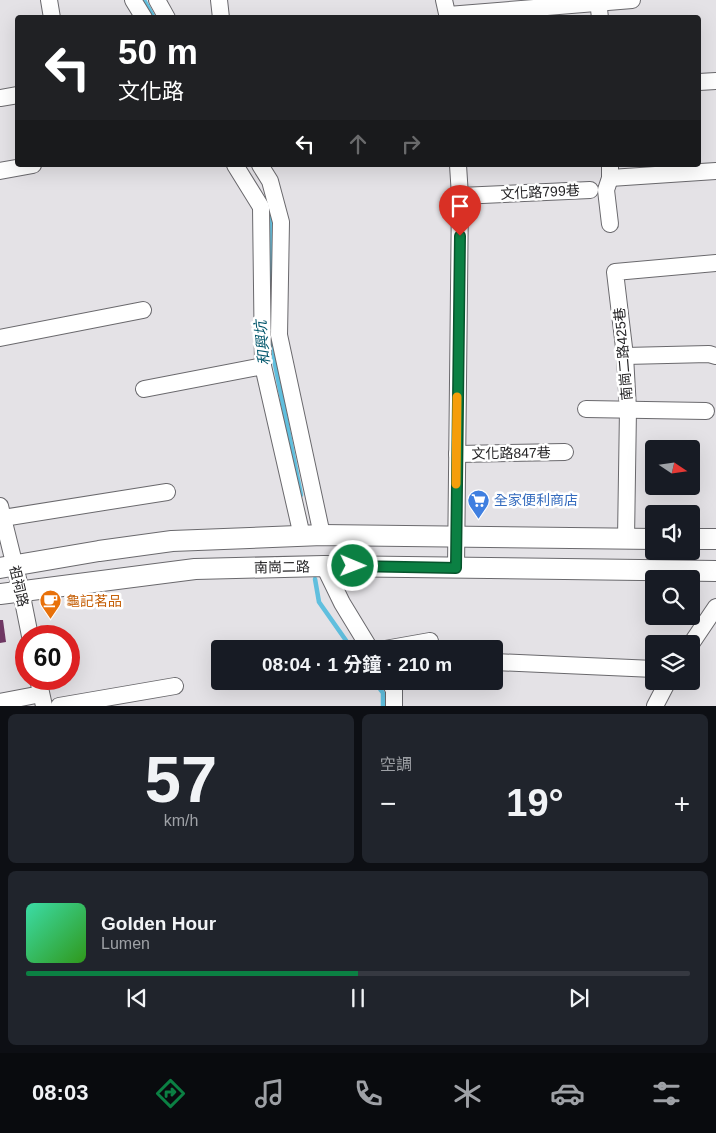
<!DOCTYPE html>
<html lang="zh-TW">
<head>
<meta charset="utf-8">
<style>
  body { margin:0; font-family:Arial,"Noto Sans TC",sans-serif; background:#20242c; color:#f1f3f6; height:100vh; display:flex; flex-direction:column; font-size:19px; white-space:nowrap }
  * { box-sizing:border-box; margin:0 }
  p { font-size:16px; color:#9ea1a6 }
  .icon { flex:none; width:28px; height:28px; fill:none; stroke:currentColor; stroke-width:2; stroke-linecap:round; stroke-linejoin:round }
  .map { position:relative; height:706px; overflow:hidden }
  .drawer { display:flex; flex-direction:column; gap:8px; padding:8px; background:#0d0f14; flex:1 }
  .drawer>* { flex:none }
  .top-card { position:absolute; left:15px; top:15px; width:686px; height:152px; border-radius:5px; box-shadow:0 5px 20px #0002; background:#202124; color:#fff; overflow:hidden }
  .needle { width:32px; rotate:103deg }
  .buttons { position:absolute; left:645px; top:440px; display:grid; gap:10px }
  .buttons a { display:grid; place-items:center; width:55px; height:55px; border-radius:5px; background:#171b24; box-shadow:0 5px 20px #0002; font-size:25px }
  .speed { position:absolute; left:15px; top:625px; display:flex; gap:10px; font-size:25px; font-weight:700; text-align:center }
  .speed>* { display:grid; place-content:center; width:65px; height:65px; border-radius:50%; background:#171b24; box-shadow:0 5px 20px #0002; line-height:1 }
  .speed .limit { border:8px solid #d22; background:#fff; color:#111 }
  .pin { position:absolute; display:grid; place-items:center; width:42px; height:42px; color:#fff; margin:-51px -21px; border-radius:50% 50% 50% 0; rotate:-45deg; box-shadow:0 0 5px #0007 }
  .pin .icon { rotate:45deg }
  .me { position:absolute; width:55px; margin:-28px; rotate:91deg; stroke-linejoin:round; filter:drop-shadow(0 0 4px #0008) }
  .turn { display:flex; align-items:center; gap:18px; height:105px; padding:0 20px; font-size:22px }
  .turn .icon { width:65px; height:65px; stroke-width:2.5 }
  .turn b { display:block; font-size:35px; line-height:42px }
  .lanes { display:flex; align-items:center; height:48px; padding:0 20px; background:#0003; justify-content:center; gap:25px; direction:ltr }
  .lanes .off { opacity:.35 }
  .big { font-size:38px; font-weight:700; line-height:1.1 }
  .drawer .widget { flex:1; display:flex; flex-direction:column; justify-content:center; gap:8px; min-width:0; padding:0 18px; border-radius:8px; background:#20242c }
  .drawer .dial { align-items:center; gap:0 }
  .dial b { font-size:65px; line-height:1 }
  .song { display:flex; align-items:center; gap:15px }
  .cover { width:60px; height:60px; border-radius:8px; background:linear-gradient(135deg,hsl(160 70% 55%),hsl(110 70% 35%)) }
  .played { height:5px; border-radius:2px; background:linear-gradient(90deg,#0b8043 50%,#363941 50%) }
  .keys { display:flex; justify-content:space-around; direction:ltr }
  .heat { display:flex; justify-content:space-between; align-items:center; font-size:28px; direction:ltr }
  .drawer .tiles { flex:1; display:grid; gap:8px; grid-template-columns:1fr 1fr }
  .widget:last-child { grid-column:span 2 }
  .trip { position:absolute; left:211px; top:640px; width:292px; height:50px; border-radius:5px; background:#171b24; box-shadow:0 5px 20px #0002; font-weight:700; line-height:50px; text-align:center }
  .dock { display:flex; height:80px; justify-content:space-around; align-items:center; background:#090b0e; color:#9ea1a6 }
  .dock .icon { width:35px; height:35px }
  .dock .current { color:#0b8043 }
  .dock b { font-size:22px; color:#f1f3f6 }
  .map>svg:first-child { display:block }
</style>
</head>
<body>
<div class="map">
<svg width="716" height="706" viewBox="0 0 716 706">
  <rect width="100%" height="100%" fill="#e4e2e6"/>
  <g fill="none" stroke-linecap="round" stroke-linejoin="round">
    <g stroke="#60bfde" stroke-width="4.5">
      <path d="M 144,0 L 154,18"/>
      <path d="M 271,311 L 272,214"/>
      <path d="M 271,334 L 271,344 L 301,495"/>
      <path d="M 315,579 L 319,602 L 352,649"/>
      <path d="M 374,681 L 383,693 L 383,706"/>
    </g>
  </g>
  <path fill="#6f3763" d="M 0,620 L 3,620 L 6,642 L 0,643 Z"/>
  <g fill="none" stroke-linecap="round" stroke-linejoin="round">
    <defs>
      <g id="minor">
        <path d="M 49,0 L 52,18"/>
        <path d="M 133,0 L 144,18"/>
        <path d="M 157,0 L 167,18"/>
        <path d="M 219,0 L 221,18"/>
        <path d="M 444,0 L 448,18"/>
        <path d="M 598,0 L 600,18"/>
        <path d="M 448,15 L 632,0"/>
        <path d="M 699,82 L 716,81"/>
        <path d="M 0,98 L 18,95"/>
        <path d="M 235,165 L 261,207 L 263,366 L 302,536"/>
        <path d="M 260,165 L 270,181 L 281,222 L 279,335 L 322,535"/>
        <path d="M 610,165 L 610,178 L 606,190 L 610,224"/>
        <path d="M 0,171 L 33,165"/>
        <path d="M 610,178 L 716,171"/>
        <path d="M 460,196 L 590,190"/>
        <path d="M 0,338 L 143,310"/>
        <path d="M 625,356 L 709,354 L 716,356"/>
        <path d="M 144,389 L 263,366"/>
        <path d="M 586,409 L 706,411"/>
        <path d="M 457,454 L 565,452"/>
        <path d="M 0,506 L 21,591 L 30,636"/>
        <path d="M 3,518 L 167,492"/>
        <path d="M 626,539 L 628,409 L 625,356 L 615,272 L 716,263"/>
        <path d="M 324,566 L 342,603 L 370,649"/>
        <path d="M 456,568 L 460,196 L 458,165"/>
        <path d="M 691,644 L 716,607"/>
        <path d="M 385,649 L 430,641"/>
        <path d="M 495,662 L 654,669"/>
        <path d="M 38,679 L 44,706"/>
        <path d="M 389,681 L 394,690 L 394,706"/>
        <path d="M 0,702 L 41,694"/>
        <path d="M 59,706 L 175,686"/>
        <path d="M 655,706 L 668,681"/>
      </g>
      <g id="major">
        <path d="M 691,539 L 716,539"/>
        <path d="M 0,568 L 99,551 L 172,541 L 322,535 L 654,539"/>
        <path d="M 0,594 L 195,569 L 324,566 L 716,571"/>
      </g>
    </defs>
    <use href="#minor" stroke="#6a696d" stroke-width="18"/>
    <use href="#major" stroke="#6a696d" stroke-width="22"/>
    <use href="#minor" stroke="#fff" stroke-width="16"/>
    <use href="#major" stroke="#fff" stroke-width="20"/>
  </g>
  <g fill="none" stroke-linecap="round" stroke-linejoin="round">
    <defs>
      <path id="route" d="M 353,566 L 456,568 L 460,236"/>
    </defs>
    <use href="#route" stroke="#07532c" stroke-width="12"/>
    <use href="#route" stroke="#0b8043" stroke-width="9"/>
    <path stroke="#f59e0b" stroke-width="9" d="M 456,484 L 457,397"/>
  </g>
  <defs>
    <symbol id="supermarket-pin" viewBox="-11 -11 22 30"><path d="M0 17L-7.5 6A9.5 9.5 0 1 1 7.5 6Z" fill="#3f7fe0" stroke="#fff"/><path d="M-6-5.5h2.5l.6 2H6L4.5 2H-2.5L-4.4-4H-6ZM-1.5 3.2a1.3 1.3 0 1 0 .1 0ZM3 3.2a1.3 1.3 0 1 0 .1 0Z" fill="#fff"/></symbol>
    <symbol id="cafe-pin" viewBox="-11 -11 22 30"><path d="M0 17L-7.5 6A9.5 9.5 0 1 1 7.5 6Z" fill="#e8710a" stroke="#fff"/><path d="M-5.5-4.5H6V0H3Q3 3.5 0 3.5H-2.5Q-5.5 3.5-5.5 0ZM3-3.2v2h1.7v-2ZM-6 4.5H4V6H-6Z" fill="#fff"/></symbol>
  </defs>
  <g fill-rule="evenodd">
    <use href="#supermarket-pin" x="466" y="488" width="25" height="34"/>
    <use href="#cafe-pin" x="38" y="588" width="25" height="34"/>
  </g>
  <g text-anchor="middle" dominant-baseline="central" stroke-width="5" stroke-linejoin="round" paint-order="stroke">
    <g font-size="14" fill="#252426" stroke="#fff">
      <text transform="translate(540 192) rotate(-3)">文化路799巷</text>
      <text transform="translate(623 354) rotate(-95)">南崗二路425巷</text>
      <text transform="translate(511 453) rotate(-1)">文化路847巷</text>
      <text transform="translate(282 567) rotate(-1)">南崗二路</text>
      <text transform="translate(19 586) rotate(77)">祖祠路</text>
    </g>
    <g font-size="14" fill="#366cbe" stroke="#fff" text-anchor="start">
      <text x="494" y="500">全家便利商店</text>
    </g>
    <g font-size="14" fill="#c56008" stroke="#fff" text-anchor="start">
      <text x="66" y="601">龜記茗品</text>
    </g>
    <g font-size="15" font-style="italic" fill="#05596e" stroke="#fff">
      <text transform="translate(262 343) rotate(-95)">和興坑</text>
    </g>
  </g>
</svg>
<div class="buttons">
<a><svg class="needle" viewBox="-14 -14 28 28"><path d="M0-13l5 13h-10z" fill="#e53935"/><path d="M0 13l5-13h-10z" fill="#9ea1a6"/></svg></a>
<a><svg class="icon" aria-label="sound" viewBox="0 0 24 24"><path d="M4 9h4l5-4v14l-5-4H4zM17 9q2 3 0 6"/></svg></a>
<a><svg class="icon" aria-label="search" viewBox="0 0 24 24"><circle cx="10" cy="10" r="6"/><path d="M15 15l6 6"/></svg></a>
<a><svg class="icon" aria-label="layers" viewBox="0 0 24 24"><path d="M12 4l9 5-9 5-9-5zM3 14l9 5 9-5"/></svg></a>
</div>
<div class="speed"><div class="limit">60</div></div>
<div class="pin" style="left:460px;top:236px;background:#d93025"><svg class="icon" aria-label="arrive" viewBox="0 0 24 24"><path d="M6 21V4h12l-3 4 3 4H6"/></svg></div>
<svg class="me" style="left:353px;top:566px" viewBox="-20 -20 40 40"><circle r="17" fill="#0b8043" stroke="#fff" stroke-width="3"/><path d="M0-11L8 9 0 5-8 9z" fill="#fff"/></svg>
<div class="trip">08:04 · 1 分鐘 · 210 m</div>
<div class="top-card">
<div class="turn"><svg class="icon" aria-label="left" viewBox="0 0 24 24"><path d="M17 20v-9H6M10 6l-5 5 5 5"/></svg><div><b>50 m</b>文化路</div></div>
<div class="lanes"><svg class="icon" aria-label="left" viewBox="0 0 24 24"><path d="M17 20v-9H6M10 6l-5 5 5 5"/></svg><svg class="icon off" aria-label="ahead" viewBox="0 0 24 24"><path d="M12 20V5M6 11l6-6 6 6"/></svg><svg class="icon off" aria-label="right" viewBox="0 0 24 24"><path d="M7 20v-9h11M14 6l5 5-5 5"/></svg></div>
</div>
</div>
<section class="drawer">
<div class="tiles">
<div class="widget dial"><b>57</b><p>km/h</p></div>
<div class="widget"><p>空調</p>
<div class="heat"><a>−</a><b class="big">19°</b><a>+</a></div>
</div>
<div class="widget">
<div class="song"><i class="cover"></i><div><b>Golden Hour</b><p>Lumen</p></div></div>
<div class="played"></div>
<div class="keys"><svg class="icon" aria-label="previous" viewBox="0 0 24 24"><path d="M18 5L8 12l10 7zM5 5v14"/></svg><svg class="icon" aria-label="pause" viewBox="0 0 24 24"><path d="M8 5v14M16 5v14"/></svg><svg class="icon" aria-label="next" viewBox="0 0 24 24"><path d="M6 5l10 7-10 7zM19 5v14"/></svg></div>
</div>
</div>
</section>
<nav class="dock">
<b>08:03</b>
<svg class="icon current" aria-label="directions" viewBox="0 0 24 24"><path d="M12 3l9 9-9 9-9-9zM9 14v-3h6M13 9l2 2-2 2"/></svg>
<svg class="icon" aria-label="music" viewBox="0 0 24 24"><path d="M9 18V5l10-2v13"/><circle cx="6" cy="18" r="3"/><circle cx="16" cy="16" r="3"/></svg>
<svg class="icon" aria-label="phone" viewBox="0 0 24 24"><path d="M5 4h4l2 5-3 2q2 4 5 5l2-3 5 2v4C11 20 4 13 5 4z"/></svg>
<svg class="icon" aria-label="climate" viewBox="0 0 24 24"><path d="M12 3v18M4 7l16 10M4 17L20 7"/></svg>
<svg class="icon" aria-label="car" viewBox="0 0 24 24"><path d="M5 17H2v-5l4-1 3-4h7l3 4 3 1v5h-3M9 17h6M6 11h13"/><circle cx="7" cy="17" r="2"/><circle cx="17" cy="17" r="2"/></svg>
<svg class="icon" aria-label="filters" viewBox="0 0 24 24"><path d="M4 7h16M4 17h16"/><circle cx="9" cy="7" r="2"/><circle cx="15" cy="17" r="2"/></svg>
</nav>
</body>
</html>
